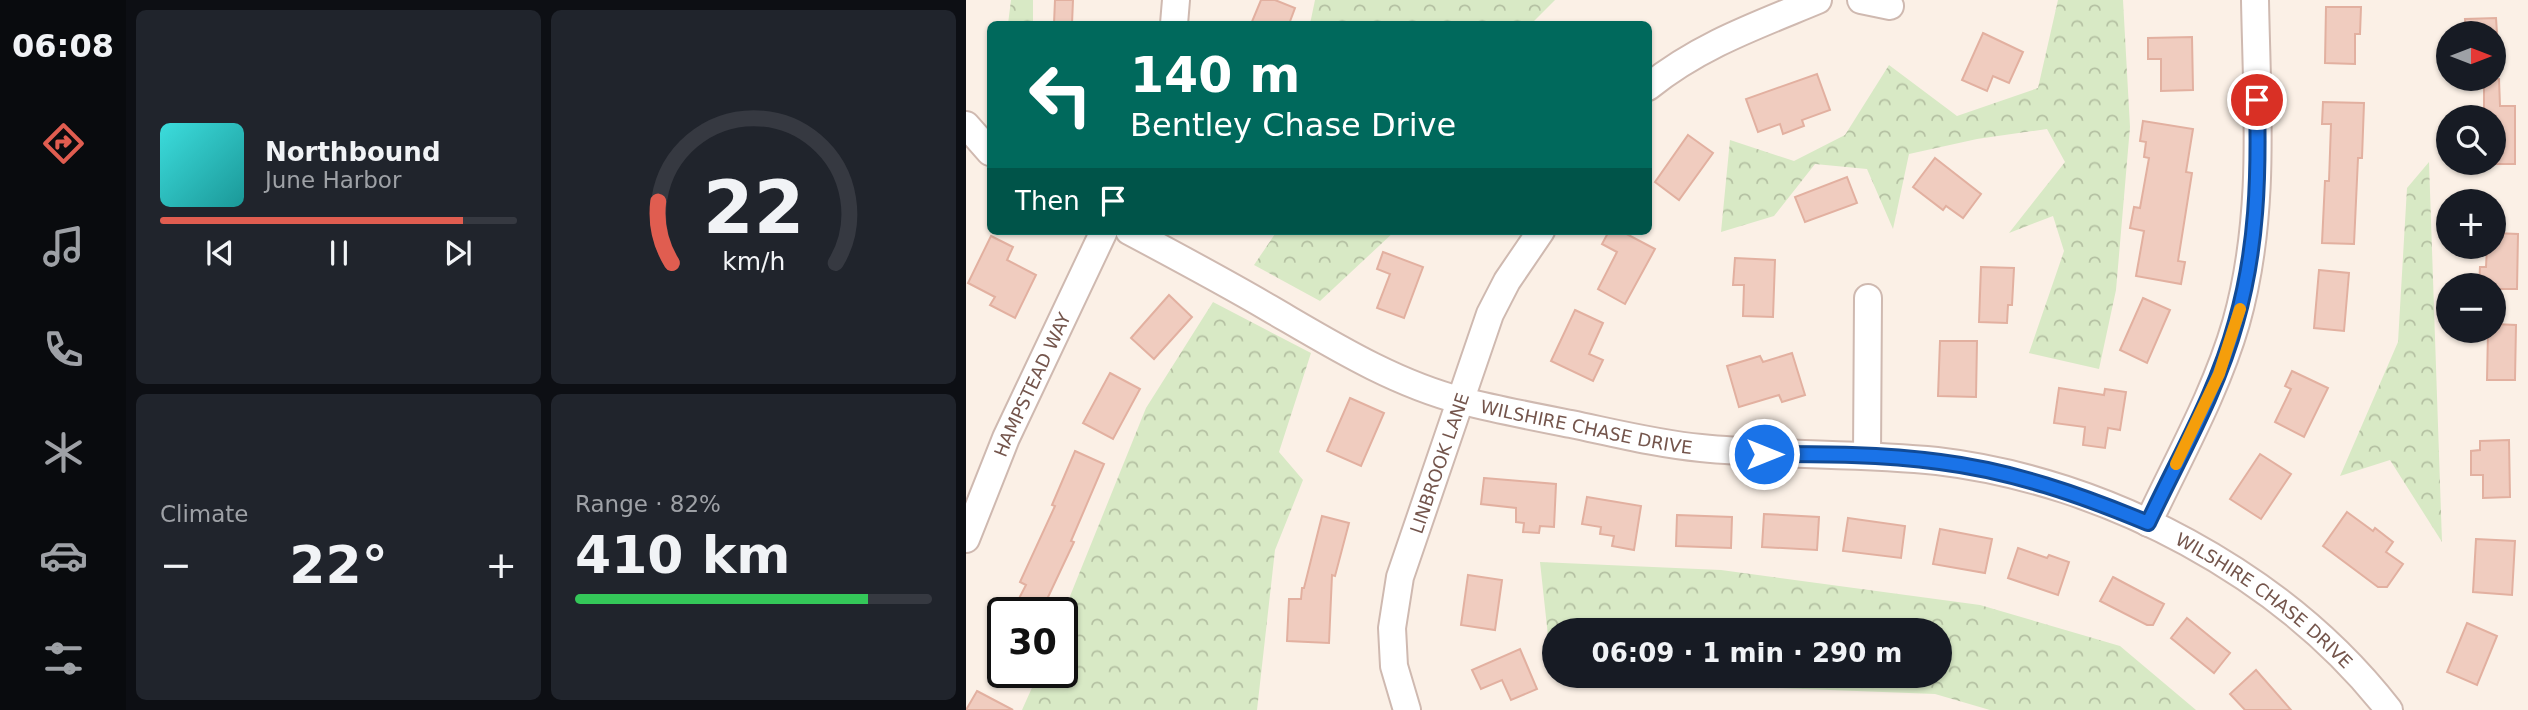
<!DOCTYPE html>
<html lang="en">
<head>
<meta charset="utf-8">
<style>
  body { margin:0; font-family:"DejaVu Sans",sans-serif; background:#20242c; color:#f1f3f6; height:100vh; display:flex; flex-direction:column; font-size:26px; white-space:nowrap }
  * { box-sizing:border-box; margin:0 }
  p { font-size:23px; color:#9ea1a6 }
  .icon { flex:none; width:38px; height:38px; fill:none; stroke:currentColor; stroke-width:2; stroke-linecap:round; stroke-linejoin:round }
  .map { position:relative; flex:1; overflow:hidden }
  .panel { display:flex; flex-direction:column; gap:10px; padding:10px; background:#0d0f14; width:840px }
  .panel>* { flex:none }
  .guide { position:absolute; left:21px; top:21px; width:665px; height:214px; border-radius:10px; box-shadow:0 2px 5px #0004; background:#00695c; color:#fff; overflow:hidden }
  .needle { width:46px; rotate:90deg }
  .buttons { position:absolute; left:1470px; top:21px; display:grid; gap:14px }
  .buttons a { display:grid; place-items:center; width:70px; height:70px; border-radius:50%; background:#171b24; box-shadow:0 2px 5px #0004; font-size:35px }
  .speed { position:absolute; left:21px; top:597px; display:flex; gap:14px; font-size:35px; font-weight:700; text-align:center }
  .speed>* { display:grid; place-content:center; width:91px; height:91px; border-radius:50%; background:#171b24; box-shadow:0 2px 5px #0004; line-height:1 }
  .speed .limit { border:4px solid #111; border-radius:10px; background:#fff; color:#111 }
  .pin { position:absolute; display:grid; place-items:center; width:60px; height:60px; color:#fff; margin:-30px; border:4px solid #fff; border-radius:50%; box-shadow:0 2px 7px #0007 }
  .me { position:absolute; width:77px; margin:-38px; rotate:90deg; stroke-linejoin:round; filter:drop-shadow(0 0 5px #0008) }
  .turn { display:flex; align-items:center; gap:24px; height:147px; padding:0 28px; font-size:32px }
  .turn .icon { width:91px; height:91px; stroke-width:2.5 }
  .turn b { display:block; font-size:49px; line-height:60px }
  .then { display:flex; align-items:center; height:66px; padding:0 28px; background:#0003; gap:14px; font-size:26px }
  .big { font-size:52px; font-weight:700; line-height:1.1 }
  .panel .tile { flex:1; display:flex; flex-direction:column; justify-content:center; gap:10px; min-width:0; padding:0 24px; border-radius:10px; background:#20242c }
  .panel .dial { align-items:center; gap:0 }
  .dial svg { height:182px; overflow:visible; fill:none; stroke:#363941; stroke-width:7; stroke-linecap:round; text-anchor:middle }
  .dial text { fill:#f1f3f6; stroke:none }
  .song { display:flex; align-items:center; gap:21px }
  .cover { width:84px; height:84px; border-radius:10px; background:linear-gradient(135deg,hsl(180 70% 55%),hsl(180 70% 35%)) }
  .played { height:7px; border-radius:4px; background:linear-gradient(90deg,#e05d50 85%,#363941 85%) }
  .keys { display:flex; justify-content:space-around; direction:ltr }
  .heat { display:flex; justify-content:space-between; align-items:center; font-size:38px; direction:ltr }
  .charge { height:10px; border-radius:5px; background:linear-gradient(90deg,#34c759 82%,#363941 0) }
  .panel .tiles { flex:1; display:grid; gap:10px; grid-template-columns:repeat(2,1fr) }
  .trip { position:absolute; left:576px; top:618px; width:410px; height:70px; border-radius:35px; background:#171b24; box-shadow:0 2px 5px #0004; font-weight:700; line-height:70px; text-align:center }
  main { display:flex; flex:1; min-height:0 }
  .tab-bar { display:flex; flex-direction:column; width:126px; justify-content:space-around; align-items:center; background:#090b0e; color:#9ea1a6 }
  .tab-bar .icon { width:49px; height:49px }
  .tab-bar .active { color:#e05d50 }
  .tab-bar b { font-size:32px; color:#f1f3f6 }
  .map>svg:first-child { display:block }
</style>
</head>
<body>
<main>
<nav class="tab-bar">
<b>06:08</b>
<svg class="icon active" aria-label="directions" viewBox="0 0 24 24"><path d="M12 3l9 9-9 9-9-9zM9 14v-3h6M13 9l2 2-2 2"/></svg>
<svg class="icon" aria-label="music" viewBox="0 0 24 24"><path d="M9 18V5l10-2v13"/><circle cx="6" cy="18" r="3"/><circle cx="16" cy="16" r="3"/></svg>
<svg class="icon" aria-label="phone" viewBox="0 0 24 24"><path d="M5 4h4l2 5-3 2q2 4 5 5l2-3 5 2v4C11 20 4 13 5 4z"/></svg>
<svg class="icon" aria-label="climate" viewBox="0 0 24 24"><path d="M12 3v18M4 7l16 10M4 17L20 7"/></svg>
<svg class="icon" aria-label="car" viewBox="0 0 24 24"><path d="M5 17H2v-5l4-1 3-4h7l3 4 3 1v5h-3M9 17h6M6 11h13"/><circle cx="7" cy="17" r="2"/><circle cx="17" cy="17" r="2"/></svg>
<svg class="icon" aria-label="filters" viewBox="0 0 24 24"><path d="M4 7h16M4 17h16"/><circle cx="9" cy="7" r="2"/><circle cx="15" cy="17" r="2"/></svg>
</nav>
<section class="panel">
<div class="tiles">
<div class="tile">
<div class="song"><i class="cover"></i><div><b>Northbound</b><p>June Harbor</p></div></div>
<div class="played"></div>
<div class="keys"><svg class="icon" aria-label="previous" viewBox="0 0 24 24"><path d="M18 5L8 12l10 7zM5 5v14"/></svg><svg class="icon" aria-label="pause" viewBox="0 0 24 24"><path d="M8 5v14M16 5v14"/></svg><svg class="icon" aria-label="next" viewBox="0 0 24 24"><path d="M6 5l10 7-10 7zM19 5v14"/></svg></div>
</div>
<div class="tile dial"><svg viewBox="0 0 100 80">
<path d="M14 69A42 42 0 1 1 86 69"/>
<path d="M14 69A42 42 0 0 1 8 42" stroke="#e05d50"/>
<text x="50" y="56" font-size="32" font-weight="700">22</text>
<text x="50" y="72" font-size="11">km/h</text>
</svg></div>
<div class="tile"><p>Climate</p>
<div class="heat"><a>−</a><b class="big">22°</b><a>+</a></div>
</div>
<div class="tile"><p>Range · 82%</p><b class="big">410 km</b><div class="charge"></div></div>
</div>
</section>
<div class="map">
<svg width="1562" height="710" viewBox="0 0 1562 710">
  <defs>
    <pattern id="forest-crowns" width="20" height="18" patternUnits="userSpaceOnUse" patternTransform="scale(1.75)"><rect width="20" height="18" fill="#d8e9c5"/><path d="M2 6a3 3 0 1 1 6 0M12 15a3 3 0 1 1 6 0" fill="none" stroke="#b4c0a2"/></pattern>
  </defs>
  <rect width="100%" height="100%" fill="#fbf0e6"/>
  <g fill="url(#forest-crowns)">
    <path d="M 45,0 L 67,0 L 67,24 L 42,24 Z"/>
    <path d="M 349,0 L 589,0 L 565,24 L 344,24 Z"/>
    <path d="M 1092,0 L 1157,0 L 1164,127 L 1150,290 L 1133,369 L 1063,353 L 1098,251 L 1087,216 L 1043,233 L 1099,162 L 1081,129 L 1011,139 L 943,154 L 927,229 L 901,169 L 849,164 L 808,216 L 755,232 L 764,140 L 828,161 L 879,135 L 923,65 L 991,116 L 1072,88 Z"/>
    <path d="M 1463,162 L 1476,542 L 1424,460 L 1374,476 L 1432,342 L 1441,188 Z"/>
    <path d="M 311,231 L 429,231 L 354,301 L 288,265 Z"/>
    <path d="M 247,302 L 345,353 L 313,452 L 337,480 L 309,550 L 291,710 L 56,710 L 73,672 L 96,672 L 96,616 L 180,408 Z"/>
    <path d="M 574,562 L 755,570 L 1014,605 L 1154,646 L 1230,710 L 1024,710 L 969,694 L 623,681 L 618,676 L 973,676 L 973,630 L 588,630 L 588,643 L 582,636 Z"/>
  </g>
  <g fill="#f0ccbf" stroke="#e2b0a0" stroke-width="2">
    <path d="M 89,0 L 107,0 L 106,24 L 88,24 Z"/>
    <path d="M 295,0 L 309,0 L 329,8 L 323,24 L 285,24 Z"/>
    <path d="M 1360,7 L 1395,7 L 1394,34 L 1389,34 L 1389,64 L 1359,63 Z"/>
    <path d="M 1530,18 L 1531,33 L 1500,33 L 1499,19 Z"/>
    <path d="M 1017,33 L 1057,52 L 1043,83 L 1027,76 L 1021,91 L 996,80 Z"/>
    <path d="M 1226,37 L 1227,90 L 1195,91 L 1195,59 L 1182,59 L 1182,38 Z"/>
    <path d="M 851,74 L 864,110 L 836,120 L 838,126 L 817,134 L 814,124 L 792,132 L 780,99 Z"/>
    <path d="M 1518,79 L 1533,79 L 1534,106 L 1549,106 L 1549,164 L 1528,164 L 1528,117 L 1518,117 Z"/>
    <path d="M 1357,102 L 1398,103 L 1396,158 L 1392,158 L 1388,244 L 1356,243 L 1359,181 L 1363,181 L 1365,124 L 1356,124 Z"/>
    <path d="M 1177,121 L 1227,129 L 1220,172 L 1226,173 L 1212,261 L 1219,262 L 1215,284 L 1170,276 L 1178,231 L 1164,228 L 1168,207 L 1174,208 L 1183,158 L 1178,157 L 1180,142 L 1174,141 Z"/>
    <path d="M 722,135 L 747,153 L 713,200 L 689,182 Z"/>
    <path d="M 969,158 L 1015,194 L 997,218 L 980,206 L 977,210 L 947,187 Z"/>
    <path d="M 881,177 L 891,203 L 839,222 L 829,197 Z"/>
    <path d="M 643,231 L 655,231 L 689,249 L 659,304 L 632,289 L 651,252 L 636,244 Z"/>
    <path d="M 1528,233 L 1552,234 L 1551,289 L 1528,289 L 1528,285 L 1513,285 L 1514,267 L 1520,267 L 1521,247 L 1528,247 Z"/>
    <path d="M 25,236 L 47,247 L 41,260 L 70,275 L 49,318 L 24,305 L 29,297 L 2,283 Z"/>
    <path d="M 417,252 L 457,267 L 438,318 L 411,308 L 424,274 L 411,269 Z"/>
    <path d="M 769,258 L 809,260 L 807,317 L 777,316 L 778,285 L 767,285 Z"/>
    <path d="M 1015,267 L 1048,268 L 1046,305 L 1042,305 L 1041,323 L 1013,322 Z"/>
    <path d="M 1353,270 L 1383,273 L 1378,331 L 1348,328 Z"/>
    <path d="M 203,295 L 226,317 L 188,359 L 165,338 Z"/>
    <path d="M 1177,298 L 1204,310 L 1181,363 L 1154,350 Z"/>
    <path d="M 609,310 L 637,323 L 623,354 L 637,360 L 627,381 L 585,361 Z"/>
    <path d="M 1528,324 L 1550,325 L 1549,380 L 1521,380 L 1522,331 L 1528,331 Z"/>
    <path d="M 974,341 L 1011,341 L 1010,397 L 972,396 Z"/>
    <path d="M 826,353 L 839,395 L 816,402 L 813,395 L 773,407 L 761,366 L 794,356 L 797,362 Z"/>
    <path d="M 1326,371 L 1362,388 L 1338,437 L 1309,422 L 1325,389 L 1319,386 Z"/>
    <path d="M 144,373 L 174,389 L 147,439 L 117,423 Z"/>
    <path d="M 1093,388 L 1138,395 L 1139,389 L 1160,392 L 1154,430 L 1142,428 L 1139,448 L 1117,445 L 1119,427 L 1088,423 Z"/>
    <path d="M 384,398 L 418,413 L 395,466 L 361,451 Z"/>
    <path d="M 1543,440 L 1544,497 L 1517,498 L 1517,475 L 1505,475 L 1505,451 L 1514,450 L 1514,441 Z"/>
    <path d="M 109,451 L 138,464 L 105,541 L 108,542 L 75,612 L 46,612 L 60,585 L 54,582 L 89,506 L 86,505 Z"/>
    <path d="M 1294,454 L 1325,474 L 1295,519 L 1264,499 Z"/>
    <path d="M 518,478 L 590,484 L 588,527 L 574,526 L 573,533 L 557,532 L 558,523 L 550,522 L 550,508 L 515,504 Z"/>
    <path d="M 621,497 L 675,506 L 668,550 L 646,546 L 648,536 L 634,534 L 635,527 L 616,524 Z"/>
    <path d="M 1381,512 L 1407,531 L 1409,528 L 1427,542 L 1420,552 L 1437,564 L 1421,587 L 1412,587 L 1357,546 Z"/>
    <path d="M 798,514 L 853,517 L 851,550 L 796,547 Z"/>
    <path d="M 711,515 L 766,517 L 765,548 L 710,546 Z"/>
    <path d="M 356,516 L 383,523 L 369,576 L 366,575 L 363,643 L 321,641 L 323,599 L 335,599 L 336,588 L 338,588 Z"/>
    <path d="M 882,518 L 939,526 L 935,558 L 877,551 Z"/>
    <path d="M 974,529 L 1026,539 L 1019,573 L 967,564 Z"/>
    <path d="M 1510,539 L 1549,541 L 1546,595 L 1507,592 Z"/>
    <path d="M 1052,548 L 1081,558 L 1083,555 L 1103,562 L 1092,595 L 1042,578 Z"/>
    <path d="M 502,575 L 536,580 L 529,630 L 495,625 Z"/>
    <path d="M 1147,577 L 1198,604 L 1187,625 L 1181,625 L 1134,601 Z"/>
    <path d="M 1221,618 L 1264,653 L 1248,673 L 1205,638 Z"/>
    <path d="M 1501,623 L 1531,636 L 1511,685 L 1481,672 Z"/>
    <path d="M 554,649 L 571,689 L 545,700 L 536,680 L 515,689 L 506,670 Z"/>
    <path d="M 1290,670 L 1325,710 L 1279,710 L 1264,694 Z"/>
    <path d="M 11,691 L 47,710 L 0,710 Z"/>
  </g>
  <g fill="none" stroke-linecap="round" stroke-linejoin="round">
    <defs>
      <g id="minor">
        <path d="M 895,0 L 924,6"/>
        <path d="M 208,24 L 210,0"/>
        <path d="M 682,87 C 734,45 792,25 852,0"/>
        <path d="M 0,125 L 24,152"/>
        <path id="s1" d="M 163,231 C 210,256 257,281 303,308 C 365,344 427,383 497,401 C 532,410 569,417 605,424 C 648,433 692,444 735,448 C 814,456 893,453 971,461 C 1141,481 1318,575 1423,710"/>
        <path d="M 901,455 L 902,298"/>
        <path d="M 1182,523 C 1213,457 1250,392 1270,323 C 1300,217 1291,108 1289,0"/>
        <path id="s2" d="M 0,539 L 40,438 L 138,231"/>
        <path id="s3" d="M 441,710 L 428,666 L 426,628 L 434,577 L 524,314 L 541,281 L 575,231"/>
      </g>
    </defs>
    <use href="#minor" stroke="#cfb9b0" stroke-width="30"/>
    <use href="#minor" stroke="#fff" stroke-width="26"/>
  </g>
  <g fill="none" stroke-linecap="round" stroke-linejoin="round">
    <defs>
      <path id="route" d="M 798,454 C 857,454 915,454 974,462 C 1046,471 1115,495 1182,523 C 1213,457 1251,392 1270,322 C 1291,249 1293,176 1291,100"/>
    </defs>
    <use href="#route" stroke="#114b97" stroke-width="18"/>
    <use href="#route" stroke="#1a73e8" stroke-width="12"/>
    <path stroke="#f59e0b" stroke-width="12" d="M 1210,464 L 1253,374 L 1274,309"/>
  </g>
  <g text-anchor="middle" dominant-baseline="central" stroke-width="5" stroke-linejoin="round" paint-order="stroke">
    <g font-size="18" fill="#74554c" stroke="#fef5ec">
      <text stroke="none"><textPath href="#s2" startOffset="168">HAMPSTEAD WAY</textPath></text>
      <text stroke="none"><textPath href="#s1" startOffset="502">WILSHIRE CHASE DRIVE</textPath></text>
      <text stroke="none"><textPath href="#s3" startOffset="256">LINBROOK LANE</textPath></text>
      <text stroke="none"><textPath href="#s1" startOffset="1216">WILSHIRE CHASE DRIVE</textPath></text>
    </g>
  </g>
</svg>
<div class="buttons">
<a><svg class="needle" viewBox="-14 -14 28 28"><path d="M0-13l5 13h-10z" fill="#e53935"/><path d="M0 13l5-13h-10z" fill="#9ea1a6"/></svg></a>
<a><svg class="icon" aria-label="search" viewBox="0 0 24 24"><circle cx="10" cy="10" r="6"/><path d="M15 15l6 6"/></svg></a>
<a>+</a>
<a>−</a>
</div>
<div class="speed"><div class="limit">30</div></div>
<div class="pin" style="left:1291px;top:100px;background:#d93025"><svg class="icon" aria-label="arrive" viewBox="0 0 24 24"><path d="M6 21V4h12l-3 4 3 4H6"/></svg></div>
<svg class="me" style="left:798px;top:454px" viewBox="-20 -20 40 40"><circle r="17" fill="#1a73e8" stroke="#fff" stroke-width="3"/><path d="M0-11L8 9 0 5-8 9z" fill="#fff"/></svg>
<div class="trip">06:09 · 1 min · 290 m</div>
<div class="guide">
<div class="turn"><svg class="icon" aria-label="left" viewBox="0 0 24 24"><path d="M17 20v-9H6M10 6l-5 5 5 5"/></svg><div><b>140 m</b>Bentley Chase Drive</div></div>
<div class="then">Then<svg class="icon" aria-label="arrive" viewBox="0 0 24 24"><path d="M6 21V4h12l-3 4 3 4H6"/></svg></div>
</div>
</div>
</main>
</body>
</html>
